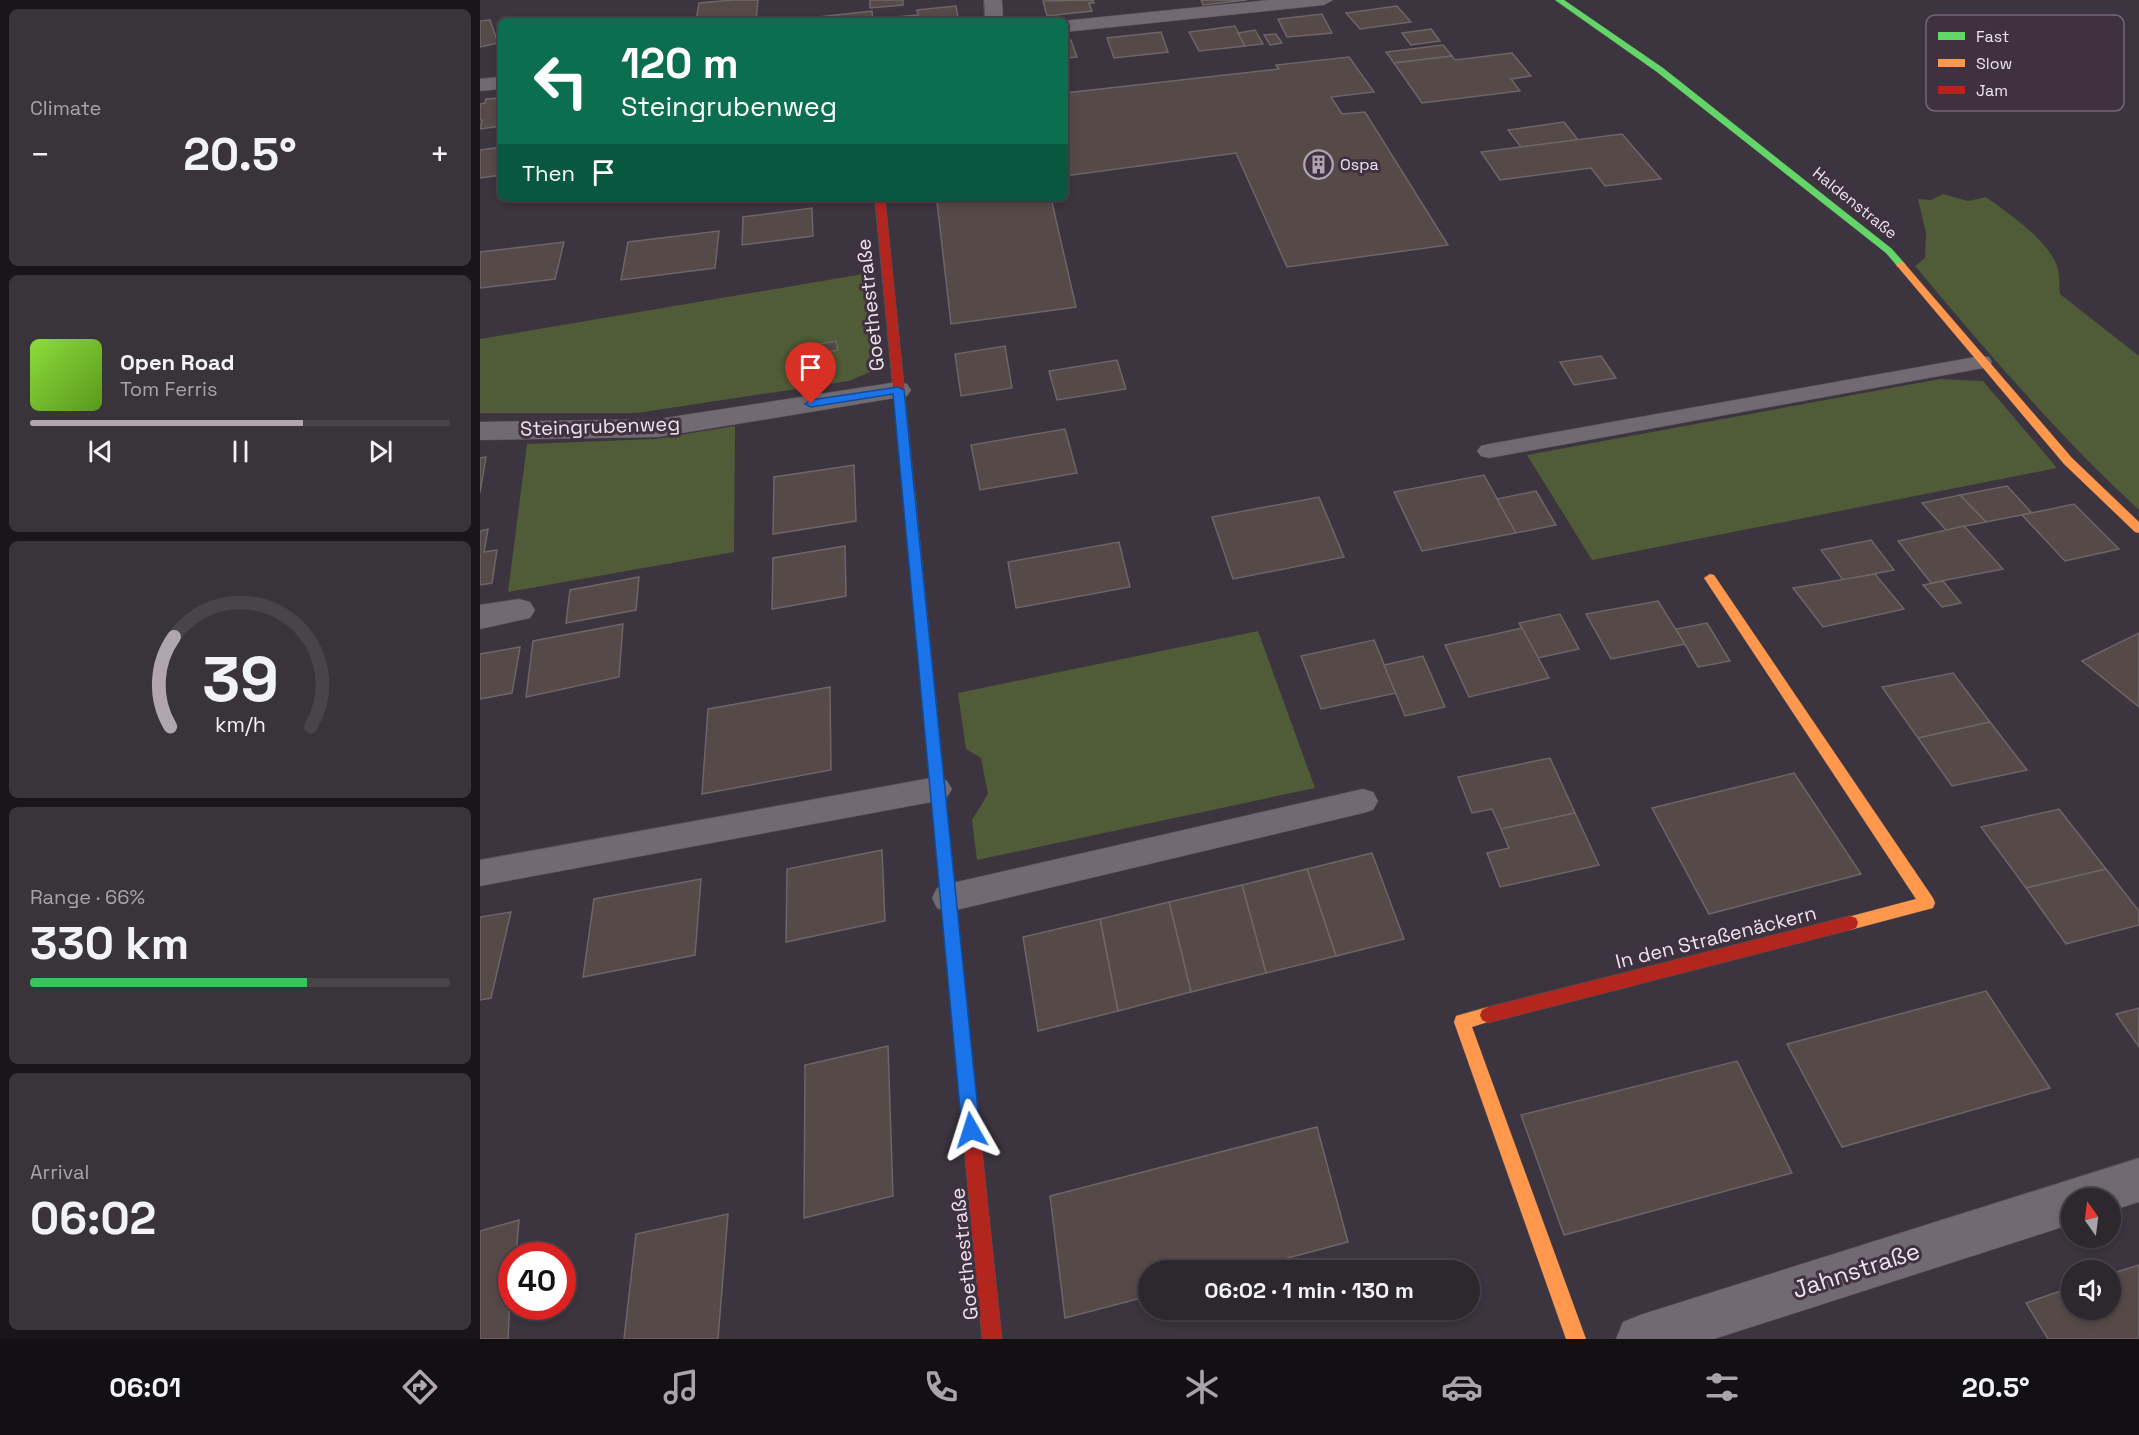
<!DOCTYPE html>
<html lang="en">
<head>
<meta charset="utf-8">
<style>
  body { margin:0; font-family:"Space Grotesk",sans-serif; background:#39333a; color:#f1f3f6; height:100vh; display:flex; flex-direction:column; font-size:22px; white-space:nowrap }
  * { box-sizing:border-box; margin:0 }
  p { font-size:20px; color:#a7a5aa }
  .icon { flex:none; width:33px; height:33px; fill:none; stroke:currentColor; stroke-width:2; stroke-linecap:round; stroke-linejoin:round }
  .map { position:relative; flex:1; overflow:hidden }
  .sheet { display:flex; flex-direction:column; gap:9px; padding:9px; background:#191519; width:480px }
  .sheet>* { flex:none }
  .hud { position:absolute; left:18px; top:18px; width:570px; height:183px; border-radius:9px; box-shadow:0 3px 9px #0003,0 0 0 2px #48444a; background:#0b6e4f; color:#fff; overflow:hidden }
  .needle { width:39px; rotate:346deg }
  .fabs { position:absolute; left:1581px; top:1188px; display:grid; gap:12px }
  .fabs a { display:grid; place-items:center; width:60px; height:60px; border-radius:50%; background:#2d272e; box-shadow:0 3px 9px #0003,0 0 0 2px #48444a; font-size:30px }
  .speed { position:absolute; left:18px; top:1242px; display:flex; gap:12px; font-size:30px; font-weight:700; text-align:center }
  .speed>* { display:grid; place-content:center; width:78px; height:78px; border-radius:50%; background:#2d272e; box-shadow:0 3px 9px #0003,0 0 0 2px #48444a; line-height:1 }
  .speed .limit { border:9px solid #d22; background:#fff; color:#111 }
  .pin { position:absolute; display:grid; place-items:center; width:51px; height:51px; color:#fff; margin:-62px -26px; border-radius:50% 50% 50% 0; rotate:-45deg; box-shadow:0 0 6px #0007 }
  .pin .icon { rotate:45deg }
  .me { position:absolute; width:66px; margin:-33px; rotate:354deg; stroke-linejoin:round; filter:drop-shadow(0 0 4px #0008) }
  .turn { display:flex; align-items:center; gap:21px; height:126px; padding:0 24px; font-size:27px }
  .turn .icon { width:78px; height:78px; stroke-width:2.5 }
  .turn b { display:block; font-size:42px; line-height:51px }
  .then { display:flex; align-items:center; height:57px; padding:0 24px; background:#0003; gap:12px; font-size:22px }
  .big { font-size:45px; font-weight:700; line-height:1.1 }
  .sheet .tile { flex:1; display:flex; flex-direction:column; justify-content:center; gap:9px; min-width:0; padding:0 21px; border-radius:9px; background:#39333a }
  .sheet .dial { align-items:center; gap:0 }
  .dial svg { height:156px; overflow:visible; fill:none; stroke:#48444a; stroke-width:7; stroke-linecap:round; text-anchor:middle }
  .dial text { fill:#f1f3f6; stroke:none }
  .song { display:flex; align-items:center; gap:18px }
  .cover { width:72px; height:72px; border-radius:9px; background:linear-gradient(135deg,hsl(90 70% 55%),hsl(90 70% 35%)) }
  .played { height:6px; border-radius:3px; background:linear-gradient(90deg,#afa6b0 65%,#48444a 65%) }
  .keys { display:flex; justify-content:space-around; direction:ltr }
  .heat { display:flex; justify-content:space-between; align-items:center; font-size:33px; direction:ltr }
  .charge { height:9px; border-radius:4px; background:linear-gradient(90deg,#34c759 66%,#48444a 0) }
  .trip { position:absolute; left:658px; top:1260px; width:342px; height:60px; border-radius:30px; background:#2d272e; box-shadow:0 3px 9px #0003,0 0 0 2px #48444a; font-weight:700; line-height:60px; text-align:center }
  .tabs { display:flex; height:96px; justify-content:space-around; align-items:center; background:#121012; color:#a7a5aa }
  .tabs .icon { width:42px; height:42px }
  .tabs .on { color:#afa6b0 }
  .tabs b { font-size:27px; color:#f1f3f6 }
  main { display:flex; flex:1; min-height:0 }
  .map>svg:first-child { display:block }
</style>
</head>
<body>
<main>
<section class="sheet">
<div class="tile"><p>Climate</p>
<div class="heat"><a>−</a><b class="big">20.5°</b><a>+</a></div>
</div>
<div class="tile">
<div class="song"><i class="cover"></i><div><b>Open Road</b><p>Tom Ferris</p></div></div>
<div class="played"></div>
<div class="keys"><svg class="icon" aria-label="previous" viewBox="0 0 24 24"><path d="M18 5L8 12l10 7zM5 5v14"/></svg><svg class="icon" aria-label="pause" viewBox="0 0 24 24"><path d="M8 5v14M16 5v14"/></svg><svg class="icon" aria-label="next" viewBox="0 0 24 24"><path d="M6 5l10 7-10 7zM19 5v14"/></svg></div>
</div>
<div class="tile dial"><svg viewBox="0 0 100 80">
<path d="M14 69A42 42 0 1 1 86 69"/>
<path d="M14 69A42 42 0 0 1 16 23" stroke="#afa6b0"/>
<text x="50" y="56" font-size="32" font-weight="700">39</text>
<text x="50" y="72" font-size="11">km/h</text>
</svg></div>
<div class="tile"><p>Range · 66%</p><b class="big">330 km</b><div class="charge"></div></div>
<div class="tile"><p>Arrival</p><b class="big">06:02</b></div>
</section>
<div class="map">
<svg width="1659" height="1339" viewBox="0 0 1659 1339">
  <rect width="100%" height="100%" fill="#3c343e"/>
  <g fill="#4f5c37">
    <path d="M 1463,194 L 1488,201 L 1506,197 C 1529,214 1567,239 1577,266 C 1580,274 1579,286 1580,294 L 1659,356 L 1659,510 C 1578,435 1506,351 1435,266 L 1445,258 L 1446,233 L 1438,199 L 1451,200 Z"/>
    <path d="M 389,273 L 396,367 L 390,372 L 369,381 L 157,413 L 0,413 L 0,339 Z"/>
    <path d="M 1460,379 L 1503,381 L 1577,468 L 1112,560 L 1047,455 Z"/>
    <path d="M 255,426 L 254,552 L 28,592 L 47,444 L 175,439 Z"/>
    <path d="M 778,631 L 835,788 L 497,860 L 492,820 L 508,794 L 501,758 L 486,749 L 478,693 Z"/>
  </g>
  <g fill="#564a48" stroke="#6d6567" stroke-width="1.5">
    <path d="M 253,0 L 278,0 L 276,21 L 216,21 L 219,3 Z"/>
    <path d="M 390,0 L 423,0 L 423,5 L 390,8 Z"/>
    <path d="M 613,0 L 614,3 L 609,3 L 612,11 L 567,16 L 563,1 Z"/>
    <path d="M 721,0 L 767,0 L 723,5 Z"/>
    <path d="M 476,6 L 478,17 L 459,19 L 460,21 L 416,21 L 416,17 L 438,15 L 437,10 Z"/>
    <path d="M 917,6 L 931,22 L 880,29 L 866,13 Z"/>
    <path d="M 392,11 L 393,21 L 338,21 L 338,17 Z"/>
    <path d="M 842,14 L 852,33 L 807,37 L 798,19 Z"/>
    <path d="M 10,20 L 18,43 L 0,47 L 0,21 Z"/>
    <path d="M 755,26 L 765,46 L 719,51 L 709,32 Z"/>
    <path d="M 951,29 L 960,41 L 931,45 L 922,33 Z"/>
    <path d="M 775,30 L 783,44 L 765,46 L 758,33 Z"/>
    <path d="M 681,32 L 688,52 L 634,58 L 627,38 Z"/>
    <path d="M 796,34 L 802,43 L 790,45 L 784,35 Z"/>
    <path d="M 591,40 L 597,57 L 585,58 L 585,41 Z"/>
    <path d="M 963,45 L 972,56 L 914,63 L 906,52 Z"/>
    <path d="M 1032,53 L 1051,76 L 1031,79 L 1040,91 L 942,103 L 914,63 L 972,56 L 975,60 Z"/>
    <path d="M 869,57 L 894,92 L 851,97 L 862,114 L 885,112 L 968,245 L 807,267 L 756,153 L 585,176 L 585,93 L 799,69 L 796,65 Z"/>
    <path d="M 21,98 L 21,126 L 0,129 L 2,120 L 0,120 L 0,104 L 5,103 L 6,99 Z"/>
    <path d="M 1084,122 L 1098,140 L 1041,147 L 1028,130 Z"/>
    <path d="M 1142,134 L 1181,179 L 1125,186 L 1111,168 L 1020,180 L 1001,152 Z"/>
    <path d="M 21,147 L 21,175 L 0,178 L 0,150 Z"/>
    <path d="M 490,198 L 571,198 L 596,307 L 471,324 L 457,202 Z"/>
    <path d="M 332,208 L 333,236 L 262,245 L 263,217 Z"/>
    <path d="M 239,231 L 235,268 L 141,280 L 148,242 Z"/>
    <path d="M 84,242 L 75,279 L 0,288 L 0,252 Z"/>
    <path d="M 356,341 L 358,350 L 324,357 L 323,347 Z"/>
    <path d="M 525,346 L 532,388 L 481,396 L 475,354 Z"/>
    <path d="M 1121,356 L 1136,378 L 1094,385 L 1080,362 Z"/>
    <path d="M 637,360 L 646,389 L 577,400 L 569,371 Z"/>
    <path d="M 585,429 L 597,473 L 500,490 L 491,445 Z"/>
    <path d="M 6,457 L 0,493 L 0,458 Z"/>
    <path d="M 374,465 L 376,521 L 293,534 L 294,477 Z"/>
    <path d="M 1004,475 L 1036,533 L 942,551 L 914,492 Z"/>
    <path d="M 1527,486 L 1552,513 L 1506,522 L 1480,495 Z"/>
    <path d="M 1056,491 L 1076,525 L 1036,533 L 1017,499 Z"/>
    <path d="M 1480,495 L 1506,522 L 1466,530 L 1442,503 Z"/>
    <path d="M 839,497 L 864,557 L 753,579 L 732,517 Z"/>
    <path d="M 1594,504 L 1639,549 L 1585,561 L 1542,515 Z"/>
    <path d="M 1484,526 L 1523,569 L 1451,583 L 1418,541 Z"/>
    <path d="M 8,529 L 4,552 L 17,550 L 12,583 L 0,585 L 0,531 Z"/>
    <path d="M 1391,540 L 1414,570 L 1363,580 L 1341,550 Z"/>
    <path d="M 639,542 L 650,587 L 536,608 L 528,562 Z"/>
    <path d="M 365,546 L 366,596 L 292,609 L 293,558 Z"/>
    <path d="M 1395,574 L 1424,609 L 1343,627 L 1313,588 Z"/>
    <path d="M 159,577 L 156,610 L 86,623 L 90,590 Z"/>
    <path d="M 1463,581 L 1481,603 L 1462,607 L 1443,585 Z"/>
    <path d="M 1178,601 L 1205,644 L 1131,659 L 1106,614 Z"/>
    <path d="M 1080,614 L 1099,649 L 1058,658 L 1039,623 Z"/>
    <path d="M 1227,623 L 1250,661 L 1218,667 L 1196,629 Z"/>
    <path d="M 143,624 L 139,677 L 46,697 L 53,641 Z"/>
    <path d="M 1042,628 L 1069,678 L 989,697 L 965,645 Z"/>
    <path d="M 1659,633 L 1659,707 L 1602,661 Z"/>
    <path d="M 894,640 L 916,693 L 841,709 L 821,656 Z"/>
    <path d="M 40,647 L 32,693 L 0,699 L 0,654 Z"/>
    <path d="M 943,656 L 965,707 L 925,716 L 904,665 Z"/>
    <path d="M 1473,673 L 1510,722 L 1438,738 L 1402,687 Z"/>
    <path d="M 350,687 L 351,770 L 222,794 L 228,709 Z"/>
    <path d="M 1510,722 L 1547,770 L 1472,786 L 1438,738 Z"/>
    <path d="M 1070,758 L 1095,813 L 1021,829 L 1012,809 L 992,813 L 978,777 Z"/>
    <path d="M 1314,773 L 1381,874 L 1229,914 L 1172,808 Z"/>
    <path d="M 1579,809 L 1626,869 L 1546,888 L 1501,827 Z"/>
    <path d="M 1095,813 L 1119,865 L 1020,887 L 1007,853 L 1029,848 L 1021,829 Z"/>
    <path d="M 402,850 L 405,921 L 306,942 L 307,869 Z"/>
    <path d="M 892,853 L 924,939 L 856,956 L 827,869 Z"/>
    <path d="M 827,869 L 856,956 L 786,973 L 762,885 Z"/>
    <path d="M 1626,869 L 1659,911 L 1659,925 L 1586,944 L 1546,888 Z"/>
    <path d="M 221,879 L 215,955 L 103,977 L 114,899 Z"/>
    <path d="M 762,885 L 786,973 L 711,992 L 689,902 Z"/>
    <path d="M 689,902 L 711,992 L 638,1011 L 620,919 Z"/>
    <path d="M 31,912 L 11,998 L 0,1000 L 0,917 Z"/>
    <path d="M 620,919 L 638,1011 L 558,1031 L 543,937 Z"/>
    <path d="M 1506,991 L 1570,1088 L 1362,1147 L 1307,1044 Z"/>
    <path d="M 1659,1008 L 1659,1047 L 1636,1014 Z"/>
    <path d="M 408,1046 L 413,1196 L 324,1218 L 325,1065 Z"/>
    <path d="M 1257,1061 L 1312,1173 L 1084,1235 L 1041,1115 Z"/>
    <path d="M 837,1127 L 868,1242 L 762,1270 L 669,1270 L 669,1296 L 585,1318 L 570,1196 Z"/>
    <path d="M 248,1214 L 238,1339 L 144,1339 L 156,1234 Z"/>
    <path d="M 39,1220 L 36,1256 L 32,1256 L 28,1339 L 0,1339 L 0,1231 Z"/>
    <path d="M 1659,1265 L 1659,1339 L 1568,1339 L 1546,1303 L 1592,1287 L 1592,1310 L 1630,1310 L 1630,1274 Z"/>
  </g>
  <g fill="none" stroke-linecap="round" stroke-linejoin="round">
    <defs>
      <g id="lane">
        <path d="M 1501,356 L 1509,357 L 1512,362 L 1509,367 L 1009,458 L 1001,456 L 997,451 L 1001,446 L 1009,444 Z"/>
        <path d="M 457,777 L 467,781 L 472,789 L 467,797 L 457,801 L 0,886 L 0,860 Z"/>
        <path d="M 883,789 L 893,792 L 898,801 L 893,810 L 883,813 L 468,912 L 457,908 L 452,898 L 457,888 L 468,884 Z"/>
      </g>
      <g id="street">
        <path d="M 504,0 L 522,0 L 523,21 L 505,21 Z"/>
        <path d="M 789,0 L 853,0 L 844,5 L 585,32 L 585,21 L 582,21 Z"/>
        <path d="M 21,77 L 21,89 L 0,91 L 0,79 Z"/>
        <path d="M 418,382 L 427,384 L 431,390 L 427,396 L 178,437 L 0,440 L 0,422 L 178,419 Z"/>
        <path d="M 39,599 L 50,602 L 55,610 L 50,618 L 0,629 L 0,605 Z"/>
        <path d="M 1659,1158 L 1659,1202 L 1630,1211 L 1630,1198 L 1592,1198 L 1592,1224 L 1234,1339 L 1136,1339 L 1143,1322 L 1160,1315 Z"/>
      </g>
      <g id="fast">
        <path d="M 1075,0 L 1084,0 L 1183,68 L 1412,249 L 1426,265 L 1424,267 L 1418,267 L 1406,253 L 1177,72 Z"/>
        <path d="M 429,489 L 435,493 L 487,1007 L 485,1012 L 479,1015 L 473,1012 L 471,1007 L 423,493 Z"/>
      </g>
      <g id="slow">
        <path d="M 1421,262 L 1424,263 L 1592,458 L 1659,522 L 1659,533 L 1655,532 L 1584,464 L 1418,267 L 1416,265 Z"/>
        <path d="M 1230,574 L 1234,575 L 1453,898 L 1455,903 L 1453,908 L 1370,930 L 1364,928 L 1362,923 L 1364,918 L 1436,899 L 1226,581 L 1224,578 Z"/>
        <path d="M 1008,1007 L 1014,1010 L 1016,1015 L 1014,1020 L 992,1027 L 1106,1339 L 1086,1339 L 974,1022 L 976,1016 Z"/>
      </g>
      <g id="jam">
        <path d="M 395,198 L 405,198 L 435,493 L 429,497 L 423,493 Z"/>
        <path d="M 1370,916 L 1376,918 L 1378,923 L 1376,928 L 1370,930 L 1008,1023 L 1002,1020 L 1000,1015 L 1002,1010 L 1008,1007 Z"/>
        <path d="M 479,999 L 485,1002 L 487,1007 L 522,1339 L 502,1339 L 471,1007 L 473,1002 Z"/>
      </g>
    </defs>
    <use href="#lane" stroke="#585159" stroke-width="1"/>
    <use href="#street" stroke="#585159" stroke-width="1"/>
    <use href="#fast" stroke="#585159" stroke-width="1"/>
    <use href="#slow" stroke="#585159" stroke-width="1"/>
    <use href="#jam" stroke="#585159" stroke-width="1"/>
    <use href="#lane" fill="#716a72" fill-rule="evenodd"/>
    <use href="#street" fill="#716a72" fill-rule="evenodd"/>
    <use href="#fast" fill="#63d668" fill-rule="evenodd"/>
    <use href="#slow" fill="#ff974d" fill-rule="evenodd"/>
    <use href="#jam" fill="#b3261e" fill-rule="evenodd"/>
  </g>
  <path fill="#1a73e8" stroke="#114b97" stroke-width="1.5" d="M 418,387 L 424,390 L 500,1130 L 497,1136 L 491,1139 L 485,1136 L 482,1130 L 413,394 L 331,407 L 325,404 L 331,400 Z"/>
  <defs>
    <symbol id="building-ring" viewBox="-11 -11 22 22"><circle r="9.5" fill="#403141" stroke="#afa6b0" stroke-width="1.5"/><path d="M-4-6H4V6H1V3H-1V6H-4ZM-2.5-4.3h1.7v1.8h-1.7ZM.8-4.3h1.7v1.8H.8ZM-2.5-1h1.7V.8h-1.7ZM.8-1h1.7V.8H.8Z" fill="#afa6b0"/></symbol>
  </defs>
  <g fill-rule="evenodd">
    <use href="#building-ring" x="822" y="148" width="33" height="33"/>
  </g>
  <g text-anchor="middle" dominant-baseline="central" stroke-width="6" stroke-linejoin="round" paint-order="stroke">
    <g font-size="16" fill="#ede4ee" stroke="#403141" text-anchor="start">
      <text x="860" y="164">Ospa</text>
    </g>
    <g font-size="16" fill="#ede4ee" stroke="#403141">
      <text transform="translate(1375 203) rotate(39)">Haldenstraße</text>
    </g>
    <g font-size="20" fill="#ede4ee" stroke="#403141">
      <text transform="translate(390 305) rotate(-96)">Goethestraße</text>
      <text transform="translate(120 426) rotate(-2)">Steingrubenweg</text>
      <text transform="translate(1236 937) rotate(-14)">In den Straßenäckern</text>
      <text transform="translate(484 1254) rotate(-96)">Goethestraße</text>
    </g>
    <g font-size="24" fill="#ede4ee" stroke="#403141">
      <text transform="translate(1376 1270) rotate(-18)">Jahnstraße</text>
    </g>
  </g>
  <rect x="1446" y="15" width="198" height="96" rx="9" fill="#403141" stroke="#746775" stroke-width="1.5"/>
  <rect x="1458" y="32" width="27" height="8" fill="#63d668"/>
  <rect x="1458" y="59" width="27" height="8" fill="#ff974d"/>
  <rect x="1458" y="86" width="27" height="8" fill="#b3261e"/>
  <g font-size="16" fill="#ede4ee">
    <text x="1496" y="42">Fast</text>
    <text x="1496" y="69">Slow</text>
    <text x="1496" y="96">Jam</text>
  </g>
</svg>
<div class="fabs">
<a><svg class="needle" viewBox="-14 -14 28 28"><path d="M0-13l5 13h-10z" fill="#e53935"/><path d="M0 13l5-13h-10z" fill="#a7a5aa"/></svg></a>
<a><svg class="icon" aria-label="sound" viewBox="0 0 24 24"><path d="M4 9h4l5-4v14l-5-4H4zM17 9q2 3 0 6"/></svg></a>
</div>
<div class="speed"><div class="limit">40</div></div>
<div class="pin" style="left:331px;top:404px;background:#d93025"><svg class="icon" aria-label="arrive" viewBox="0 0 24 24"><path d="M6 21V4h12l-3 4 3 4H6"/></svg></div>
<svg class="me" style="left:491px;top:1130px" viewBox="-20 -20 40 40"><path d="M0-17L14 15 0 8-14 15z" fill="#1a73e8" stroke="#fff" stroke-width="4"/></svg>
<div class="trip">06:02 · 1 min · 130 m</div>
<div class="hud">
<div class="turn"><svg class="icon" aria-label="left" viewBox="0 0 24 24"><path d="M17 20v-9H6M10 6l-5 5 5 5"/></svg><div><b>120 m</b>Steingrubenweg</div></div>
<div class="then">Then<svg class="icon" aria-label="arrive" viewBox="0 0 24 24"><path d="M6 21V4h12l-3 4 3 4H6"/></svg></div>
</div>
</div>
</main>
<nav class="tabs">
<b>06:01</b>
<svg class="icon on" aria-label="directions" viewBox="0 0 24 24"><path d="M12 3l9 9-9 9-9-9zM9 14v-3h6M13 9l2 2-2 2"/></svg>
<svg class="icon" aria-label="music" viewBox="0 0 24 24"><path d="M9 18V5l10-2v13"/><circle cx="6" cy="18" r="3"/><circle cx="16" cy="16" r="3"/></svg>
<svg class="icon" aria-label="phone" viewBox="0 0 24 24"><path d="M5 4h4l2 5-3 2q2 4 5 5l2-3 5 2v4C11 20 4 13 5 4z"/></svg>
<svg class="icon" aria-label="climate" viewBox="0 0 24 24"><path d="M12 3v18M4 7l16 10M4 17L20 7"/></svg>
<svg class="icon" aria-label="car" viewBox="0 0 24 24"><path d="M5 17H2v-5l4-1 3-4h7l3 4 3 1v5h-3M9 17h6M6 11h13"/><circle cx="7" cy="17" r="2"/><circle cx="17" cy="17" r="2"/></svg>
<svg class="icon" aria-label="filters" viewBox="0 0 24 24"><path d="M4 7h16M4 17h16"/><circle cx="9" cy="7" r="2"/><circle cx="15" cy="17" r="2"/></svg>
<b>20.5°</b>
</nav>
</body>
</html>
